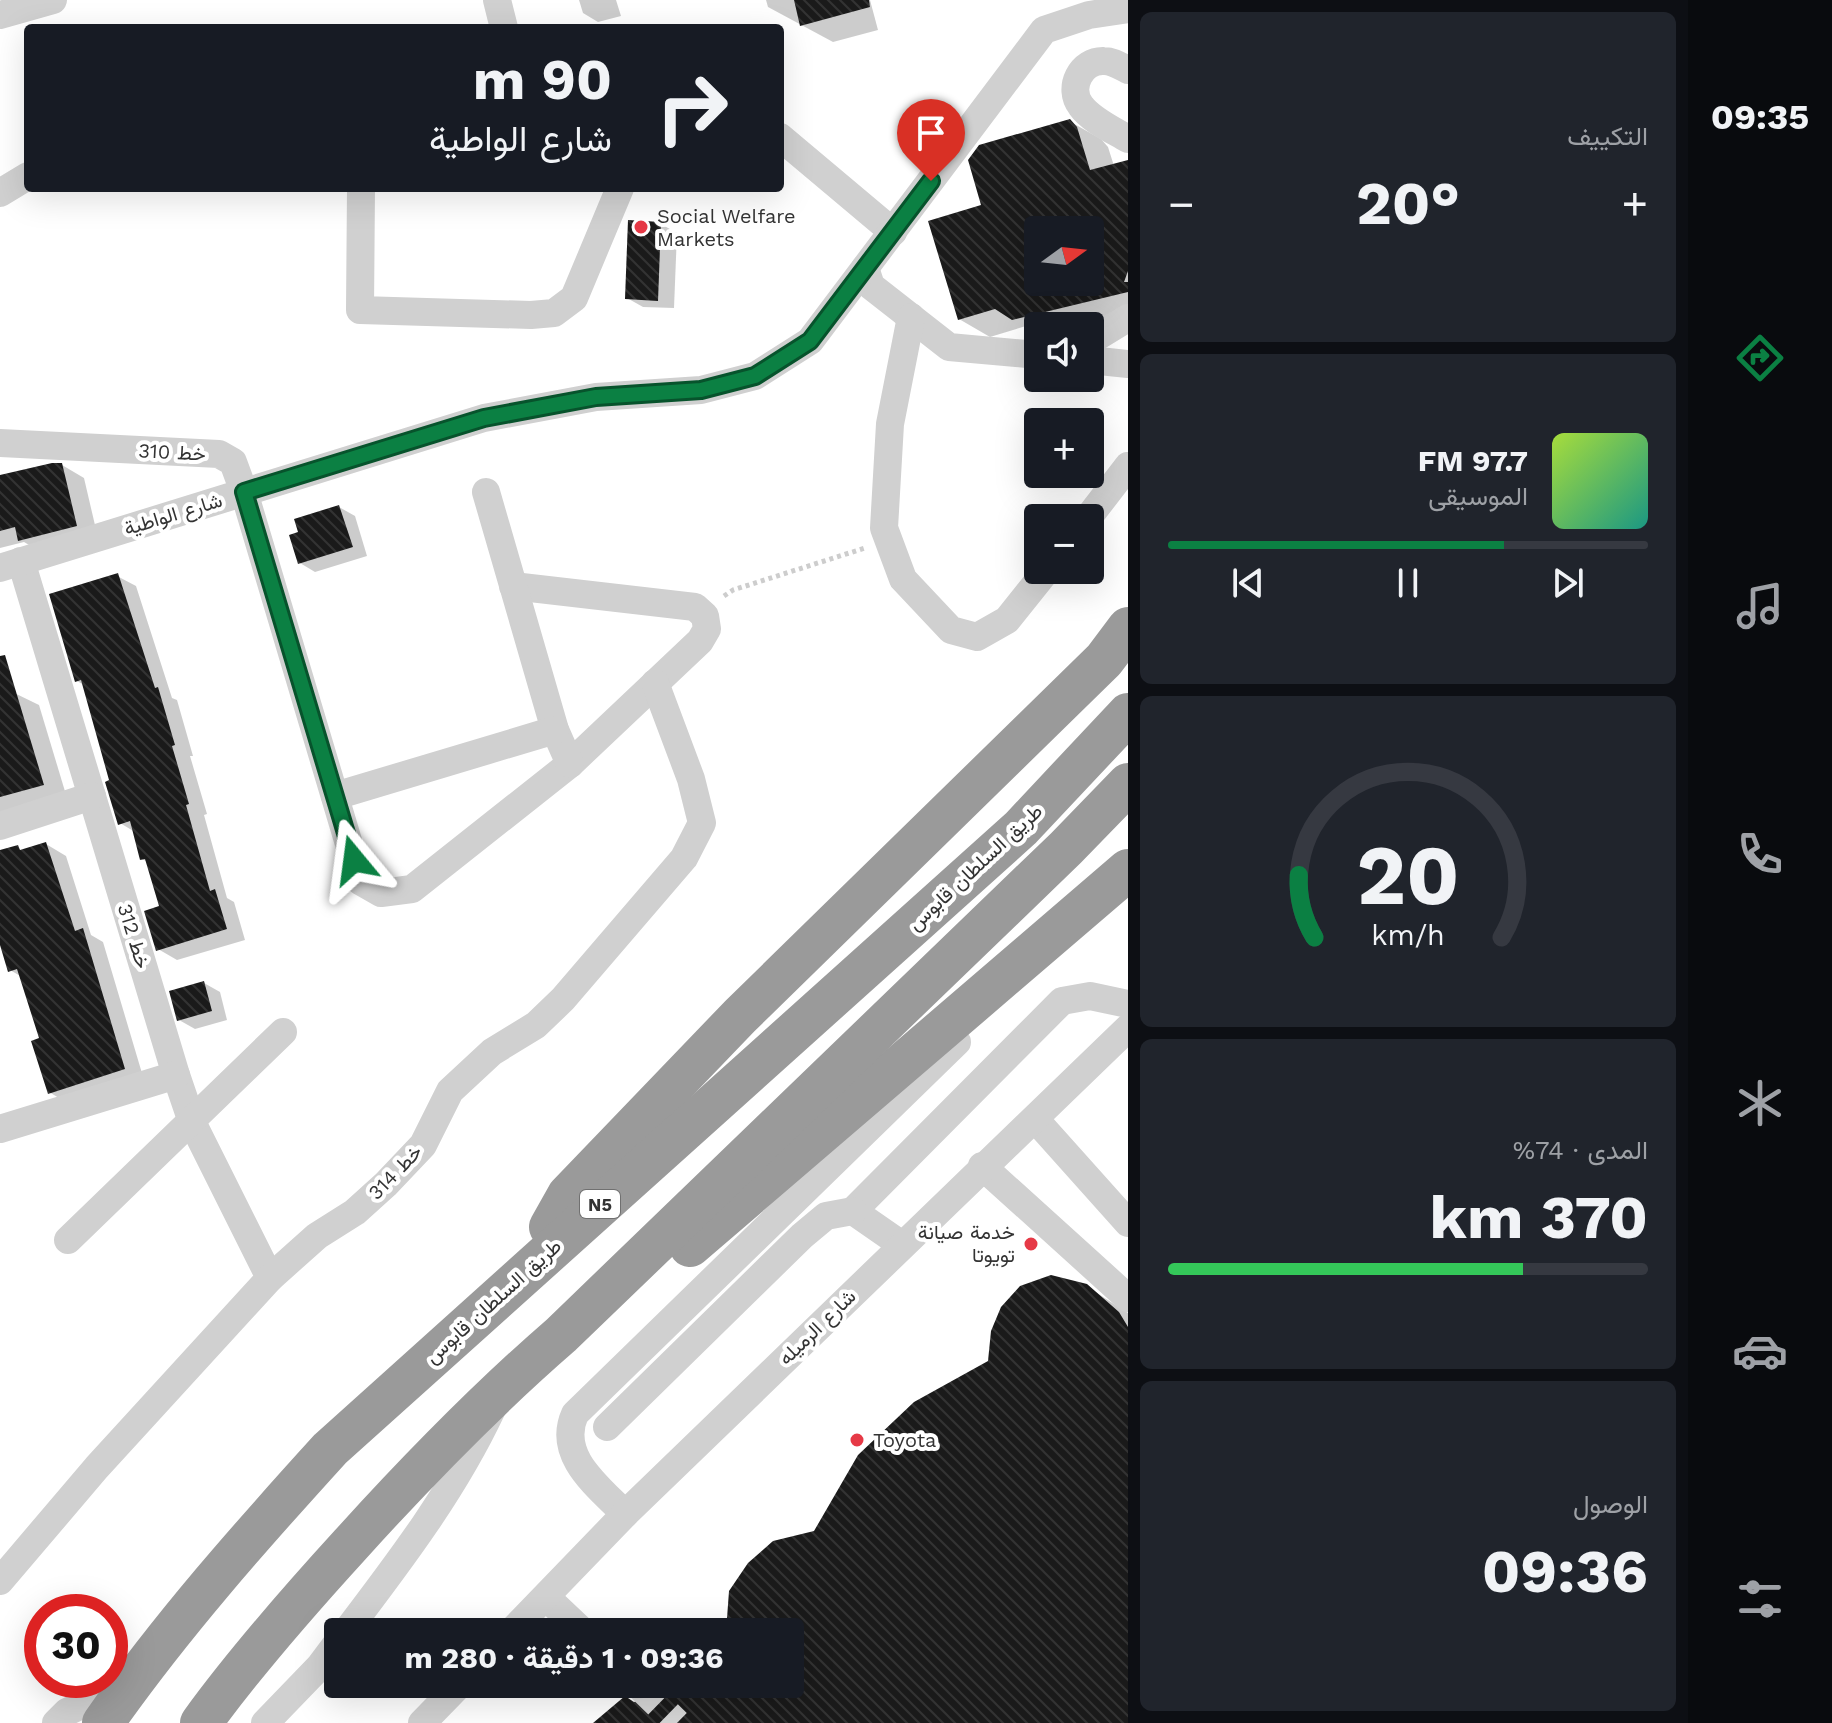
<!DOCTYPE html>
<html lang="ar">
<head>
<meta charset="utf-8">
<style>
  body { margin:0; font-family:"Work Sans",Vazirmatn,sans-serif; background:#20242c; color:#f1f3f6; direction:rtl; height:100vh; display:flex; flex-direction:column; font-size:30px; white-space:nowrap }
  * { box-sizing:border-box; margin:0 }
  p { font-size:26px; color:#9ea1a6 }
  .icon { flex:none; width:44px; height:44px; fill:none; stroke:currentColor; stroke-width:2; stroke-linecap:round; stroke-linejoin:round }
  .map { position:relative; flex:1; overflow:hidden; direction:ltr }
  .details { display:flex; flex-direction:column; gap:12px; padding:12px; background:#0d0f14; width:560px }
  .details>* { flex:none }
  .guide { position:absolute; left:24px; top:24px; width:760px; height:168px; border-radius:8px; box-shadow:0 8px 32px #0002; direction:rtl; background:#171b24; color:#f1f3f6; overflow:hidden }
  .needle { width:52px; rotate:75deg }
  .tools { position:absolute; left:1024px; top:216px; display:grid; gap:16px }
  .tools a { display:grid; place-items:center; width:80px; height:80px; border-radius:8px; background:#171b24; box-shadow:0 8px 32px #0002; font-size:40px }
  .speed { position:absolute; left:24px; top:1594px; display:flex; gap:16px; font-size:40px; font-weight:700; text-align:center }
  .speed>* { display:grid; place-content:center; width:104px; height:104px; border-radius:50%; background:#171b24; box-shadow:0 8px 32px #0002; line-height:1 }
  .speed .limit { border:12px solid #d22; background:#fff; color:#111 }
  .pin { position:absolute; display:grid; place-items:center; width:68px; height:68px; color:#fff; margin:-82px -34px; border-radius:50% 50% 50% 0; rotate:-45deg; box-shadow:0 0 8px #0007 }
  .pin .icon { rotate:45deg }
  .me { position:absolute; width:88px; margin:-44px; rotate:344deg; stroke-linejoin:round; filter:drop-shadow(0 0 6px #0008) }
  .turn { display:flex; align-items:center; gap:28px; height:168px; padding:0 40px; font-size:36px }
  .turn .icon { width:104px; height:104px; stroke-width:2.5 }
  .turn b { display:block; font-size:56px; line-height:68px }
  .big { font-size:60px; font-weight:700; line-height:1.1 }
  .details .tile { flex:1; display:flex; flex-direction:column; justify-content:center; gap:12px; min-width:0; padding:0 28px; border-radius:12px; background:#20242c }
  .details .dial { align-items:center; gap:0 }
  .dial svg { height:208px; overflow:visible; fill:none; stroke:#363941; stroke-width:7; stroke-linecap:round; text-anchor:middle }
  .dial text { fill:#f1f3f6; stroke:none }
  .song { display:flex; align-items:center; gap:24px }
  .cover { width:96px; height:96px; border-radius:12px; background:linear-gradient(135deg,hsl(80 70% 55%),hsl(170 70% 35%)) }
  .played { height:8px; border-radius:4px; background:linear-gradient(90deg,#0b8043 70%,#363941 70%) }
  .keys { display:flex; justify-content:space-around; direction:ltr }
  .heat { display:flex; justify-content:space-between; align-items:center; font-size:44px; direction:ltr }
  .charge { height:12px; border-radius:6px; background:linear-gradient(90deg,#34c759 74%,#363941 0) }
  .trip { position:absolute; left:324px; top:1618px; width:480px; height:80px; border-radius:8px; background:#171b24; box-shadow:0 8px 32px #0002; font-weight:700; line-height:80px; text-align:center; direction:rtl }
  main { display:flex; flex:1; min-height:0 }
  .dock { display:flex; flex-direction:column; width:144px; justify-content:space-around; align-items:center; background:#090b0e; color:#9ea1a6 }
  .dock .icon { width:56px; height:56px }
  .dock .active { color:#0b8043 }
  .dock b { font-size:36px; color:#f1f3f6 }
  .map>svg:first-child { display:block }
</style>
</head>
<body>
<main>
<nav class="dock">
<b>09:35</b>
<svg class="icon active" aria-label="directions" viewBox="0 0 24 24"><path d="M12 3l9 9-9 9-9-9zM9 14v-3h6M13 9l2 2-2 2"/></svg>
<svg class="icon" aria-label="music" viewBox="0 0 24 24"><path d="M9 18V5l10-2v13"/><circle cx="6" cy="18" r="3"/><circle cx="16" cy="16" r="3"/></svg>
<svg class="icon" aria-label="phone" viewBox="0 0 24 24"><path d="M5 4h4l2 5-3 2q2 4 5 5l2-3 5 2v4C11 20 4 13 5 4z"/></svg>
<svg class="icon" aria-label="climate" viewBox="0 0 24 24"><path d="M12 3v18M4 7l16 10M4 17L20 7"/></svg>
<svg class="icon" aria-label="car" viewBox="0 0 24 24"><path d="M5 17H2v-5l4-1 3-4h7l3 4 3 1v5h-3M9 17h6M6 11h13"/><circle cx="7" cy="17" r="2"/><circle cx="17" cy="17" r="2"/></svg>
<svg class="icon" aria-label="filters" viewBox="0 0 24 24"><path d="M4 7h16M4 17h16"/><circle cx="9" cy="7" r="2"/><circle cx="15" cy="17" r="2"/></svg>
</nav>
<section class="details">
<div class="tile"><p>التكييف</p>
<div class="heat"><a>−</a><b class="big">20°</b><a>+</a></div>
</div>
<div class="tile">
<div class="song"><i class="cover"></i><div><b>97.7 FM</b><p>الموسيقى</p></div></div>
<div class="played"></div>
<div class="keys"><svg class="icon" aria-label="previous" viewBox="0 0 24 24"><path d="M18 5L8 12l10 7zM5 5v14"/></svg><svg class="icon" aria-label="pause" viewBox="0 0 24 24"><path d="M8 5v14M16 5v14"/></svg><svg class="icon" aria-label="next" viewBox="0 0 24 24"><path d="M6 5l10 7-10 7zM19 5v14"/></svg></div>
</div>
<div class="tile dial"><svg viewBox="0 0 100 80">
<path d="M14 69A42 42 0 1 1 86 69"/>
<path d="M14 69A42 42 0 0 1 8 45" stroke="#0b8043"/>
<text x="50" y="56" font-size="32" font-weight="700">20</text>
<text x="50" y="72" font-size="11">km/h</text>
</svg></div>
<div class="tile"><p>المدى · 74%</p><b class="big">370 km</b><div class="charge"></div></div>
<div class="tile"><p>الوصول</p><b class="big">09:36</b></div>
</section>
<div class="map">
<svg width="1128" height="1723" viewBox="0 0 1128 1723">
  <defs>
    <pattern id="building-back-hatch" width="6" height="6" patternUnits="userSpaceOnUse" patternTransform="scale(2)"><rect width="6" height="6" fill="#1a1a1a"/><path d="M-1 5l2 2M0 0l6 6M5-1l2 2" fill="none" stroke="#333"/></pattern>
  </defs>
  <rect width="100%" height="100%" fill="#fff"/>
  <g fill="#0003" fill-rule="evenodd">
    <path d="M 579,0 L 616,0 L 621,16 L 598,22 L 583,13 Z"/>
    <path d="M 766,0 L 870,0 L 878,30 L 833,42 L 768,7 Z"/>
    <path d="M 1069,121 L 1101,139 L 1108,147 L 1114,166 L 1128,162 L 1128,317 L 1089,326 L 1038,326 L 1038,333 L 1026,326 L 990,337 L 959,319 L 983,207 ZM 1038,230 L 1090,230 L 1090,282 L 1038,282 Z"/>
    <path d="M 661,224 L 677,233 L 674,308 L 643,307 L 627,298 Z"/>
    <path d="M 62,465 L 84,478 L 98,538 L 41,552 L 24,542 L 0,548 L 0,476 Z"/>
    <path d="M 339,507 L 355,516 L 367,556 L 315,572 L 300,563 Z"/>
    <path d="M 117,576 L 136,586 L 172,698 L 177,700 L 193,756 L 190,756 L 207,814 L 204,815 L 227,898 L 234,902 L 245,940 L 177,960 L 158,949 L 161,908 L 148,862 L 142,859 L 135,832 L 120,823 L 112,782 L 84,685 L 77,681 Z"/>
    <path d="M 0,686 L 39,705 L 67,798 L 0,816 Z"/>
    <path d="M 46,844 L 66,856 L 91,935 L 103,942 L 144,1080 L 69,1104 L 49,1092 L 41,1039 L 22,977 L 10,970 L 0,939 L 0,858 Z"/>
    <path d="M 204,983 L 220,992 L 227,1020 L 195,1029 L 179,1020 Z"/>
    <path d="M 1086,1286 L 1128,1313 L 1128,1723 L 596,1723 L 634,1704 L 651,1699 L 655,1684 L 790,1684 L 790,1632 L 724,1632 L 815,1533 L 990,1362 Z"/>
  </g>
  <g fill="url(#building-back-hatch)" fill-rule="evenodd">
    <path d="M 794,0 L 869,0 L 870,7 L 800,26 Z"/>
    <path d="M 1070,119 L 1077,127 L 1090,170 L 1128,160 L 1128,271 L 1124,282 L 1128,282 L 1128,292 L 1012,320 L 995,309 L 958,320 L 928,221 L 981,205 L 968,160 L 979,145 ZM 1038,230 L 1090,230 L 1090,282 L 1038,282 Z"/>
    <path d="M 628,220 L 661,222 L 658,301 L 625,299 Z"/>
    <path d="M 52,463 L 62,463 L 77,526 L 18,541 L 15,527 L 0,531 L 0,475 Z"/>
    <path d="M 339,505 L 353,547 L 298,564 L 289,535 L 298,532 L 294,519 Z"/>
    <path d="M 118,573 L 155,688 L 158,687 L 175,745 L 172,746 L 189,804 L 186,805 L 210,891 L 215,889 L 227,929 L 156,951 L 144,911 L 159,906 L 145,859 L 140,860 L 130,821 L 118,825 L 105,782 L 109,780 L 81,680 L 75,682 L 49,594 Z"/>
    <path d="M 5,655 L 44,785 L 0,797 L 0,656 Z"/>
    <path d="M 46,842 L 75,931 L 83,928 L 125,1069 L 48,1094 L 31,1041 L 39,1038 L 17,969 L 8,972 L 0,945 L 0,850 L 18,845 L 20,850 Z"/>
    <path d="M 204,981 L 212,1011 L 177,1021 L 169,991 Z"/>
    <path d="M 1051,1275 L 1087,1284 L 1119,1312 L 1128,1327 L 1128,1723 L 593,1723 L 625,1696 L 634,1702 L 649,1698 L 655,1684 L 790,1684 L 790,1632 L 726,1632 L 729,1591 L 748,1563 L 773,1541 L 814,1531 L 858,1455 L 914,1402 L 988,1361 L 991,1331 L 1001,1307 L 1020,1286 Z"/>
  </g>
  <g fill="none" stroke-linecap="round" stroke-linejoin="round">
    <path stroke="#d6d6d6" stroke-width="28" stroke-dasharray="28 14" stroke-linecap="butt" d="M 638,1685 L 677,1723"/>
    <path stroke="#cdcdcd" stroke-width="5" stroke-dasharray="4 4" stroke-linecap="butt" d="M 724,596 L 733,590 L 865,548"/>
    <g stroke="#d0d0d0" stroke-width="28">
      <path d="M 497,0 L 504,28"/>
      <path d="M 0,15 L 53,0"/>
      <path d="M 1128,70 C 1120,66 1113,61 1104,61 C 1081,60 1067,88 1081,106 C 1091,120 1113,130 1128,139"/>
      <path d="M 780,137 L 893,232"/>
      <path d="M 361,188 L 360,310 L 531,315 L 554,313 L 574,298 L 620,188"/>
      <path d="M 0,193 L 28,176"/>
      <path d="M 865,268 L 871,286 L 949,347 L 1038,355"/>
      <path d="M 911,317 L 890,424 L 884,528 L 903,579 L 951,630 L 977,637 L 1007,620 L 1047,570"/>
      <path d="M 1090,341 L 1128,318"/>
      <path d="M 1090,360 L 1128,364"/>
      <path d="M 0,443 L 219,454 L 233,462 L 244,492 L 360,881 L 381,893 L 412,889 L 570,764 L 700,641 L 707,629 L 705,616 L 695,607 L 513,586"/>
      <path d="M 486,492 L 555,730 L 570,764"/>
      <path d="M 1088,518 L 1128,466"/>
      <path d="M 21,561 L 176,1075 L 192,1122 L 270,1278"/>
      <path d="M 0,568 L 484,418 L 596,397 L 701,390 L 755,376 L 810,341 L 1044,30 L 1089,15 L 1128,9"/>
      <path d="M 335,796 L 555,730"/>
      <path d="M 0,826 L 92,796"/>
      <path d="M 1035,1119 L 1128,1223"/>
      <path d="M 0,1129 L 176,1075"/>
      <path d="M 982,1166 L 1128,1298"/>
      <path d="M 68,1240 L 283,1032"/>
      <path d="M 902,1245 L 853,1211 L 1062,1001 L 1090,996 L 1128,1004"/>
      <path d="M 607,1427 L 802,1236 L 826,1216 L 853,1211"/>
      <path d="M 625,1514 C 599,1487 556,1456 575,1414 L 957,1042"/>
      <path d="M 0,1581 L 97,1467 L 270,1278 L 317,1236 L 355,1212 L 386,1184 L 423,1145 L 450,1091 L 492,1052 L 536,1025 L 563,999 L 684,858 L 702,823 L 691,779 L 655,683"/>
      <path d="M 546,1597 L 583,1632"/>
      <path d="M 346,1632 C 400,1561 454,1490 492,1409"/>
      <path d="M 511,1632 L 625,1514 L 1128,1028"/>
      <path d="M 637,1684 L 638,1685"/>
      <path d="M 56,1723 L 67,1712 L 128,1683"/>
      <path d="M 265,1723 L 320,1666 L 338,1642"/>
      <path d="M 422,1723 L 460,1684"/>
    </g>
    <g stroke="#9a9a9a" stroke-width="42">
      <path d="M 550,1227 L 568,1195 L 740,1016 L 1104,660 L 1128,628"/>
      <path d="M 690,1246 L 1128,870"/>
      <path d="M 103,1723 C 171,1626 250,1537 330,1449 L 1021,828 L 1128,714"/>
      <path d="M 201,1723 C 246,1661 298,1602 350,1545 C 417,1471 486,1400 561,1335 L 1066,848 L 1128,784"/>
    </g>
  </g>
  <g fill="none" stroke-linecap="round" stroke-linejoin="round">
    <defs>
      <path id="route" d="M 354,860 L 244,492 L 484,418 L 596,397 L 701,390 L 755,376 L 810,341 L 931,181"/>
    </defs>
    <use href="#route" stroke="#07532c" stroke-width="20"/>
    <use href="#route" stroke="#0b8043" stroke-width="14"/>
  </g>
  <g fill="#e63946" stroke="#fff" stroke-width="3">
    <circle cx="641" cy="227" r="8"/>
    <circle cx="1031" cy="1244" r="8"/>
    <circle cx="857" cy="1440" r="8"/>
  </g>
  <g text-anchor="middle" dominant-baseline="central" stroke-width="8" stroke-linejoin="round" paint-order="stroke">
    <rect fill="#fff" stroke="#707070" stroke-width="2" x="580" y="1190" width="40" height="28" rx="6"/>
    <g font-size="18" font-weight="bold" fill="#333">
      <text x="600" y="1204">N5</text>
    </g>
    <g font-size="20" fill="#333" stroke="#fff" text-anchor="start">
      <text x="657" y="216">Social Welfare<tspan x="657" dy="23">Markets</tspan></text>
      <text x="1015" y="1232" text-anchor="end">خدمة صيانة<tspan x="1015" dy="23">تويوتا</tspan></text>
      <text x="873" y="1440">Toyota</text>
    </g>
    <g font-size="20" fill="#333" stroke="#fff">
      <text transform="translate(172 452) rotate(3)">خط 310</text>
      <text transform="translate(173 514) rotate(-17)">شارع الواطية</text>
      <text transform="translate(975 867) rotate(-43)">طريق السلطان قابوس</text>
      <text transform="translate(134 936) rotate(73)">خط 312</text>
      <text transform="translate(395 1172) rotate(-46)">خط 314</text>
      <text transform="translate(493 1301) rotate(-42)">طريق السلطان قابوس</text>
      <text transform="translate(817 1327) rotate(-44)">شارع الرميله</text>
    </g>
  </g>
</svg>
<div class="tools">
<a><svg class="needle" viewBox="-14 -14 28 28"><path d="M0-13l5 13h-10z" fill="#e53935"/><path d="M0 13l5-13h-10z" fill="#9ea1a6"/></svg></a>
<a><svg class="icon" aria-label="sound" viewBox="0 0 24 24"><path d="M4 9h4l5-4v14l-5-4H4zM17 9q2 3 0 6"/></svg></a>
<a>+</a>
<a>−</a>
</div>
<div class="speed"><div class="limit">30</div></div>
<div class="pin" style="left:931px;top:181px;background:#d93025"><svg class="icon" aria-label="arrive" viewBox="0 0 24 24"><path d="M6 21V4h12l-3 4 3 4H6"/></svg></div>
<svg class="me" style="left:354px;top:860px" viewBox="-20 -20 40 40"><path d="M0-17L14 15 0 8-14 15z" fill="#0b8043" stroke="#fff" stroke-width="4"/></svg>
<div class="trip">09:36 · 1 دقيقة · 280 m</div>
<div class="guide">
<div class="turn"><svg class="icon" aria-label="right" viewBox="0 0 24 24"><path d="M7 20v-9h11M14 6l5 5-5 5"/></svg><div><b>90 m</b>شارع الواطية</div></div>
</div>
</div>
</main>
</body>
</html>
